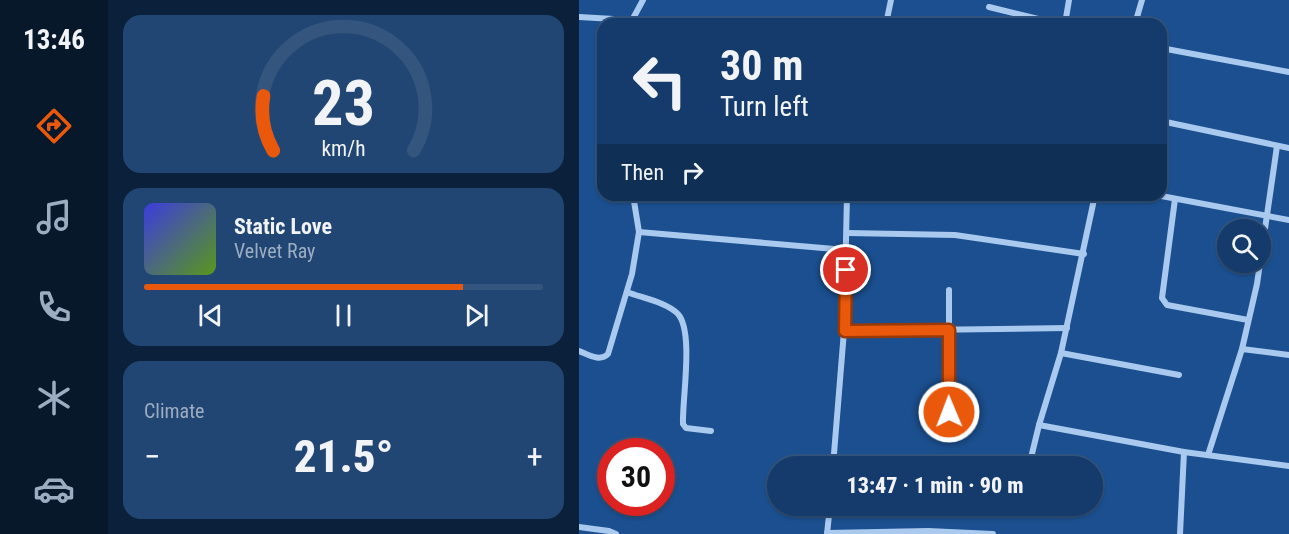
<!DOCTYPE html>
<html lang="en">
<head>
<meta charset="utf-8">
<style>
  body { margin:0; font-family:"Roboto Condensed",sans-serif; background:#214673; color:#f1f3f6; height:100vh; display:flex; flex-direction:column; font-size:22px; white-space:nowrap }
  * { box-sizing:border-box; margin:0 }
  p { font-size:20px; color:#9dadc1 }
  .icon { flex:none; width:33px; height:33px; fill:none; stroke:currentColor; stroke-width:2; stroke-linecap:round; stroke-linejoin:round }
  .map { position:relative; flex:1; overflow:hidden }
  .details { display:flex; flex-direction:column; gap:15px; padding:15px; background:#0b203b; width:471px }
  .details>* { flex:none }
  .banner { position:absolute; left:18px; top:18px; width:570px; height:183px; border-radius:18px; box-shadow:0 2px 4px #0004,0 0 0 2px #33557e; background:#143b6b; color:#f1f3f6; overflow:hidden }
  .controls { position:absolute; left:638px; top:219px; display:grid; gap:12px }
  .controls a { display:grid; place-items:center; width:54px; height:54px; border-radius:50%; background:#143b6b; box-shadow:0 2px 4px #0004,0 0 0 2px #33557e; font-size:30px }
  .speed { position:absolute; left:18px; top:438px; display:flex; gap:12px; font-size:30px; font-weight:700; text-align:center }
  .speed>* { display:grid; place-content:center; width:78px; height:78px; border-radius:50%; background:#143b6b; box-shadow:0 2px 4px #0004,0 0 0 2px #33557e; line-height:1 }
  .speed .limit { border:9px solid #d22; background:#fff; color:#111 }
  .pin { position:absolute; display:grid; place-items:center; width:51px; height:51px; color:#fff; margin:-26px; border:3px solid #fff; border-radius:50%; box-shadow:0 2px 6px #0007 }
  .me { position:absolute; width:66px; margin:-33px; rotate:359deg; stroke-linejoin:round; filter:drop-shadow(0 0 4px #0008) }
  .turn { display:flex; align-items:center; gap:21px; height:126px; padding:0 24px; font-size:27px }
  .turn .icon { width:78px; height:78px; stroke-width:2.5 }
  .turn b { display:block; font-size:42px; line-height:51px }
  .then { display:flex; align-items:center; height:57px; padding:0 24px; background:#0003; gap:12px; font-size:22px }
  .big { font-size:45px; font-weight:800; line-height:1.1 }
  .details .tile { flex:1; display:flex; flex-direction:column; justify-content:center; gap:9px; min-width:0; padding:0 21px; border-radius:18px; background:#214673 }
  .details .dial { align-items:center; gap:0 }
  .dial svg { height:156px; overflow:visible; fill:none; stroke:#33557e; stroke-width:7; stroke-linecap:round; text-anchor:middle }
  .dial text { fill:#f1f3f6; stroke:none }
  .song { display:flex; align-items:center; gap:18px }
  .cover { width:72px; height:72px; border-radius:9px; background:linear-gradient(135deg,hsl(240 70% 55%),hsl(90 70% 35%)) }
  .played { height:6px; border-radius:3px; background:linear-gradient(90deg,#ea580c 80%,#33557e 80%) }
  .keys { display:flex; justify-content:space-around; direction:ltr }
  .heat { display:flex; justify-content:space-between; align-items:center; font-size:33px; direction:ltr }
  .trip { position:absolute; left:188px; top:456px; width:336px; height:60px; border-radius:30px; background:#143b6b; box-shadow:0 2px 4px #0004,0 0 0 2px #33557e; font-weight:800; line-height:60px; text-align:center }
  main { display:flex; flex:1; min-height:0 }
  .menu { display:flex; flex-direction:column; width:108px; justify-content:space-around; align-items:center; background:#08182b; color:#9dadc1 }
  .menu .icon { width:42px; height:42px }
  .menu .on { color:#ea580c }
  .menu b { font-size:27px; color:#f1f3f6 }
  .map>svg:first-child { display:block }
</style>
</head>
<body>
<main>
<nav class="menu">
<b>13:46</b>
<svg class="icon on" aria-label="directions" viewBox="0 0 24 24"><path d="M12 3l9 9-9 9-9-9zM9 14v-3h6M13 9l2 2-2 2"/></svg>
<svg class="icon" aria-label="music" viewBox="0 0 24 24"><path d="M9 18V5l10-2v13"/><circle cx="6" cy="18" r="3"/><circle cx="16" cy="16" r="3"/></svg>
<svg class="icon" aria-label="phone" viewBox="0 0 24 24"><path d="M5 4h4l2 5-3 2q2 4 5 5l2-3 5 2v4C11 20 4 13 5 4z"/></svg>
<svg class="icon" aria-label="climate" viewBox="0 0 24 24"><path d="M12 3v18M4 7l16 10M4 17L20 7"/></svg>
<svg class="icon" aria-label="car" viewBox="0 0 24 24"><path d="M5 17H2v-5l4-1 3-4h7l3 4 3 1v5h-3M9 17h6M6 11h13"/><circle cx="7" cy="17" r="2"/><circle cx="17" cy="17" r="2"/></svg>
</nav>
<section class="details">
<div class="tile dial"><svg viewBox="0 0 100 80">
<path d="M14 69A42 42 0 1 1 86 69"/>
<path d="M14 69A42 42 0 0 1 9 41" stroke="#ea580c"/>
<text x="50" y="56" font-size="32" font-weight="700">23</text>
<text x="50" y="72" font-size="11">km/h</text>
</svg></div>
<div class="tile">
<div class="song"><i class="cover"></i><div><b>Static Love</b><p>Velvet Ray</p></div></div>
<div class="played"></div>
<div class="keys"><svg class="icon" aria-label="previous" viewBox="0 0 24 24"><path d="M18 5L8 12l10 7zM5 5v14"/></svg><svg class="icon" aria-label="pause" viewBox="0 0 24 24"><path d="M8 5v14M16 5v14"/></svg><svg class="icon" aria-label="next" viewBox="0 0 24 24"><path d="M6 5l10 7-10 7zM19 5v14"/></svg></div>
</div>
<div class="tile"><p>Climate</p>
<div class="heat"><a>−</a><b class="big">21.5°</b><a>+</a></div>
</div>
</section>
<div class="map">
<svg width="710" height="534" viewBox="0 0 710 534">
  <rect width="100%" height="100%" fill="#1b4f8f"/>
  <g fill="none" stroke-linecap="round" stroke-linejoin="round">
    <g stroke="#a9c9ee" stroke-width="6">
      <path d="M 410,7 L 480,24"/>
      <path d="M 0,17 L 52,20"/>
      <path d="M 51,24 L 64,0"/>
      <path d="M 307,24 L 312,0"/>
      <path d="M 486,24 L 490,0"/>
      <path d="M 556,24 L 563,0"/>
      <path d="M 582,48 L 710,72"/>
      <path d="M 582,121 L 710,148"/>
      <path d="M 54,195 L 60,232 L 267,250"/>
      <path d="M 577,195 L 710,220"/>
      <path d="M 596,199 L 583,298 L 588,305 L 669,320"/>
      <path d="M 268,233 L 376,235 L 505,254"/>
      <path d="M 370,290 L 370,412"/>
      <path d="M 48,292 C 63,298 87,302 99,314 C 115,332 103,400 104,424 L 107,428 L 132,431"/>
      <path d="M 265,331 L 268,195"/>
      <path d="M 663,349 L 710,355"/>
      <path d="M 0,351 C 10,355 21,362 29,354 L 53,274 L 60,232"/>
      <path d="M 482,353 L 600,375"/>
      <path d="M 460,425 L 605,452 L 710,466"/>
      <path d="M 629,455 L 663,349 L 678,284 L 698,146"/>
      <path d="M 254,466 L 265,331 L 488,328"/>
      <path d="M 450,466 L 460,425 L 482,353 L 516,195"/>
      <path d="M 0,527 L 30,531 L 37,534"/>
      <path d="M 248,533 L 349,531 L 414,534"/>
      <path d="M 248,534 L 251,506"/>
      <path d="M 601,534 L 605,452"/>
    </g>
  </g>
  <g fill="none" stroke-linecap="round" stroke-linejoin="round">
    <defs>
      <path id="route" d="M 267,270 L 266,331 L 370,330 L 370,412"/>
    </defs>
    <use href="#route" stroke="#983908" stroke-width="15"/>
    <use href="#route" stroke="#ea580c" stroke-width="10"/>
  </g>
</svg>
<div class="controls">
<a><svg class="icon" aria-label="search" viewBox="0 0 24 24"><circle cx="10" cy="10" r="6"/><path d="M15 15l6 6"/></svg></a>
</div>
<div class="speed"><div class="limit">30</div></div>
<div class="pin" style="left:267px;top:270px;background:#d93025"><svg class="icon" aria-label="arrive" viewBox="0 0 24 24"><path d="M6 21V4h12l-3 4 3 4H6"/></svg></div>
<svg class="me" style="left:370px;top:412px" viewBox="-20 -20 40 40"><circle r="17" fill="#ea580c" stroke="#fff" stroke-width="3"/><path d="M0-11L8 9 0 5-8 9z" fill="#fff"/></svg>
<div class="trip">13:47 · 1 min · 90 m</div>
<div class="banner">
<div class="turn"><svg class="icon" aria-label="left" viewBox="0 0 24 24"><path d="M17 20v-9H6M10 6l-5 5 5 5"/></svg><div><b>30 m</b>Turn left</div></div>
<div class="then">Then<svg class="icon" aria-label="right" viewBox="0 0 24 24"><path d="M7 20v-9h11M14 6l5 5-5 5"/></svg></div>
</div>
</div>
</main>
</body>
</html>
